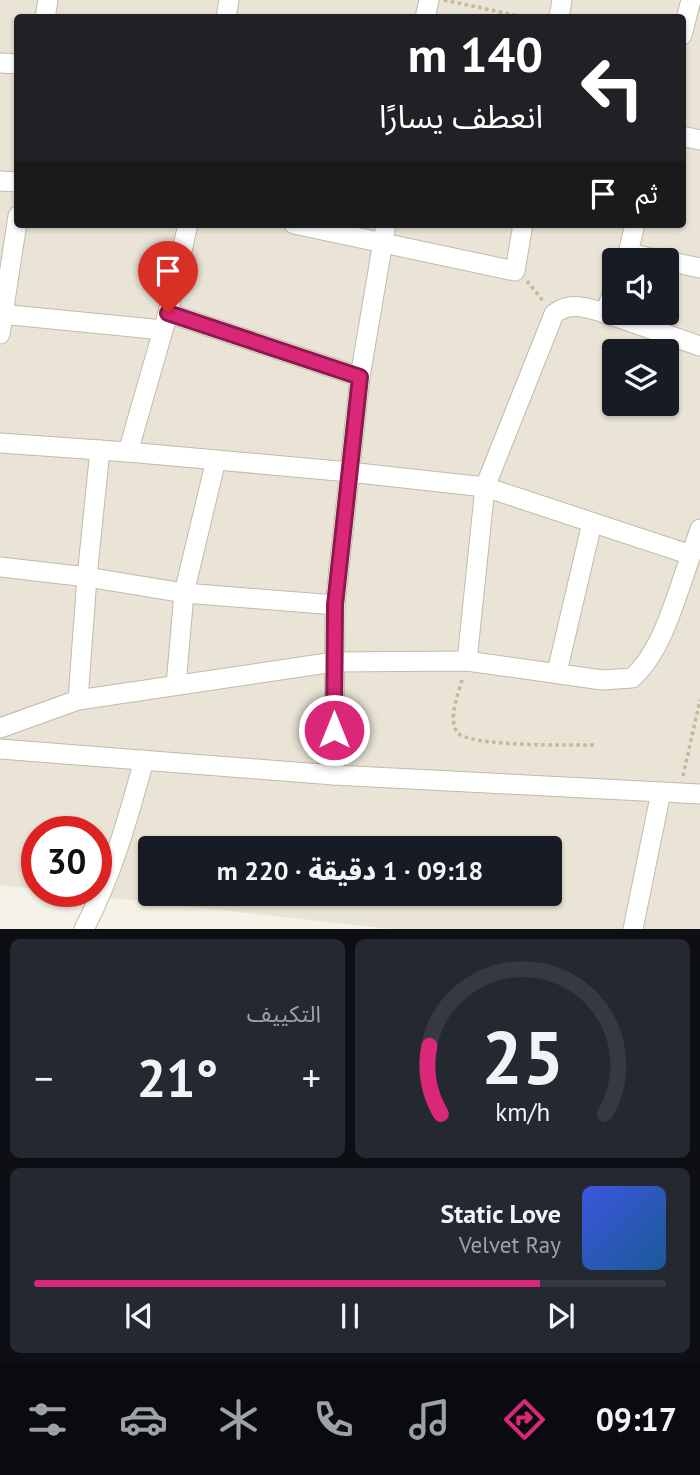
<!DOCTYPE html>
<html lang="ar">
<head>
<meta charset="utf-8">
<style>
  body { margin:0; font-family:"PT Sans","Noto Sans Arabic",sans-serif; background:#242831; color:#f1f3f6; direction:rtl; height:100vh; display:flex; flex-direction:column; font-size:26px; white-space:nowrap }
  * { box-sizing:border-box; margin:0 }
  p { font-size:23px; color:#9ea1a6 }
  .icon { flex:none; width:38px; height:38px; fill:none; stroke:currentColor; stroke-width:2; stroke-linecap:round; stroke-linejoin:round }
  .map { position:relative; height:929px; overflow:hidden; direction:ltr }
  .panel { display:flex; flex-direction:column; gap:10px; padding:10px; background:#0d0f14; flex:1 }
  .panel>* { flex:none }
  .guide { position:absolute; left:14px; top:14px; width:672px; height:214px; border-radius:7px; box-shadow:0 2px 5px #0004; direction:rtl; background:#202124; color:#fff; overflow:hidden }
  .buttons { position:absolute; left:602px; top:248px; display:grid; gap:14px }
  .buttons a { display:grid; place-items:center; width:77px; height:77px; border-radius:7px; background:#171b24; box-shadow:0 2px 5px #0004; font-size:35px }
  .speed { position:absolute; left:21px; top:816px; display:flex; gap:14px; font-size:35px; font-weight:700; text-align:center }
  .speed>* { display:grid; place-content:center; width:91px; height:91px; border-radius:50%; background:#171b24; box-shadow:0 2px 5px #0004; line-height:1 }
  .speed .limit { border:10px solid #d22; background:#fff; color:#111 }
  .pin { position:absolute; display:grid; place-items:center; width:60px; height:60px; color:#fff; margin:-72px -30px; border-radius:50% 50% 50% 0; rotate:-45deg; box-shadow:0 0 7px #0007 }
  .pin .icon { rotate:45deg }
  .me { position:absolute; width:77px; margin:-38px; rotate:0deg; stroke-linejoin:round; filter:drop-shadow(0 0 5px #0008) }
  .turn { display:flex; align-items:center; gap:24px; height:147px; padding:0 28px; font-size:32px }
  .turn .icon { width:91px; height:91px; stroke-width:2.5 }
  .turn b { display:block; font-size:49px; line-height:60px }
  .then { display:flex; align-items:center; height:66px; padding:0 28px; background:#0003; gap:14px; font-size:26px }
  .big { font-size:52px; font-weight:800; line-height:1.1 }
  .panel .card { flex:1; display:flex; flex-direction:column; justify-content:center; gap:10px; min-width:0; padding:0 24px; border-radius:10px; background:#242831 }
  .panel .dial { align-items:center; gap:0 }
  .dial svg { height:182px; overflow:visible; fill:none; stroke:#363941; stroke-width:7; stroke-linecap:round; text-anchor:middle }
  .dial text { fill:#f1f3f6; stroke:none }
  .song { display:flex; align-items:center; gap:21px }
  .cover { width:84px; height:84px; border-radius:10px; background:linear-gradient(135deg,hsl(230 70% 55%),hsl(210 70% 35%)) }
  .played { height:7px; border-radius:4px; background:linear-gradient(90deg,#db2777 80%,#363941 80%) }
  .keys { display:flex; justify-content:space-around; direction:ltr }
  .heat { display:flex; justify-content:space-between; align-items:center; font-size:38px; direction:ltr }
  .panel .tiles { flex:1; display:grid; gap:10px; grid-template-columns:1fr 1fr }
  .card:last-child { grid-column:span 2 }
  .trip { position:absolute; left:138px; top:836px; width:424px; height:70px; border-radius:7px; background:#171b24; box-shadow:0 2px 5px #0004; font-weight:800; line-height:70px; text-align:center; direction:rtl }
  .tabs { display:flex; height:112px; justify-content:space-around; align-items:center; background:#090b0e; color:#9ea1a6 }
  .tabs .icon { width:49px; height:49px }
  .tabs .active { color:#db2777 }
  .tabs b { font-size:32px; color:#f1f3f6 }
  .map>svg:first-child { display:block }
</style>
</head>
<body>
<div class="map">
<svg width="700" height="929" viewBox="0 0 700 929">
  <rect width="100%" height="100%" fill="#f5f2e7"/>
  <path fill="#e9e4d5" fill-rule="evenodd" d="M 0,0 L 700,0 L 700,929 L 391,929 L 51,891 L 96,891 L 96,831 L 37,831 L 37,889 L 0,885 ZM 18,18 L 682,18 L 682,224 L 18,224 ZM 614,261 L 667,261 L 667,313 L 614,313 ZM 614,352 L 667,352 L 667,404 L 614,404 ZM 150,849 L 550,849 L 550,894 L 150,894 Z"/>
  <g fill="none" stroke-linecap="round" stroke-linejoin="round">
    <defs>
      <g id="minor">
        <path d="M 45,18 L 48,0"/>
        <path d="M 226,18 L 229,0"/>
        <path d="M 425,18 L 429,0"/>
        <path d="M 559,18 L 562,0"/>
        <path d="M 682,35 L 691,0"/>
        <path d="M 0,63 L 18,64"/>
        <path d="M 682,136 L 700,140"/>
        <path d="M 0,181 L 18,182"/>
        <path d="M 294,224 L 515,271 L 523,224"/>
        <path d="M 635,224 L 628,253 L 665,261"/>
        <path d="M 667,261 L 700,268"/>
        <path d="M 614,289 L 605,313 L 700,346"/>
        <path d="M 168,313 L 360,377"/>
        <path d="M 0,314 L 163,330"/>
        <path d="M 0,334 L 18,216"/>
        <path d="M 0,443 L 128,452 L 349,472 L 485,487 L 691,555 L 700,529"/>
        <path d="M 128,452 L 168,313 L 188,224"/>
        <path d="M 0,567 L 87,577 L 184,593 L 335,605"/>
        <path d="M 467,661 L 485,487 L 554,314 C 570,301 587,308 605,313"/>
        <path d="M 557,672 L 592,523"/>
        <path d="M 176,685 L 184,593 L 216,460"/>
        <path d="M 78,700 L 87,577 L 100,450"/>
        <path d="M 0,728 L 78,700 L 334,662 L 467,661 L 602,680 L 632,678 C 663,651 677,593 691,555"/>
        <path d="M 0,749 L 334,775 L 700,794"/>
        <path d="M 334,775 L 335,605 L 360,377 L 386,224"/>
        <path d="M 84,929 C 112,875 128,819 144,760"/>
        <path d="M 633,929 L 661,792"/>
      </g>
    </defs>
    <use href="#minor" stroke="#c1bba9" stroke-width="21"/>
    <g stroke="#c4b899" stroke-width="3.5" stroke-dasharray="3.5 3.5" stroke-linecap="butt">
      <path d="M 444,0 L 528,18"/>
      <path d="M 527,281 L 544,302"/>
      <path d="M 462,680 C 458,695 448,717 457,732 C 466,747 573,745 595,745"/>
      <path d="M 683,776 L 700,700"/>
    </g>
    <use href="#minor" stroke="#fff" stroke-width="19"/>
  </g>
  <g fill="none" stroke-linecap="round" stroke-linejoin="round">
    <defs>
      <path id="route" d="M 168,313 L 360,377 L 335,605 L 334,730"/>
    </defs>
    <use href="#route" stroke="#8e194d" stroke-width="18"/>
    <use href="#route" stroke="#db2777" stroke-width="12"/>
  </g>
</svg>
<div class="buttons">
<a><svg class="icon" aria-label="sound" viewBox="0 0 24 24"><path d="M4 9h4l5-4v14l-5-4H4zM17 9q2 3 0 6"/></svg></a>
<a><svg class="icon" aria-label="layers" viewBox="0 0 24 24"><path d="M12 4l9 5-9 5-9-5zM3 14l9 5 9-5"/></svg></a>
</div>
<div class="speed"><div class="limit">30</div></div>
<div class="pin" style="left:168px;top:313px;background:#d93025"><svg class="icon" aria-label="arrive" viewBox="0 0 24 24"><path d="M6 21V4h12l-3 4 3 4H6"/></svg></div>
<svg class="me" style="left:334px;top:730px" viewBox="-20 -20 40 40"><circle r="17" fill="#db2777" stroke="#fff" stroke-width="3"/><path d="M0-11L8 9 0 5-8 9z" fill="#fff"/></svg>
<div class="trip">09:18 · 1 دقيقة · 220 m</div>
<div class="guide">
<div class="turn"><svg class="icon" aria-label="left" viewBox="0 0 24 24"><path d="M17 20v-9H6M10 6l-5 5 5 5"/></svg><div><b>140 m</b>انعطف يسارًا</div></div>
<div class="then">ثم<svg class="icon" aria-label="arrive" viewBox="0 0 24 24"><path d="M6 21V4h12l-3 4 3 4H6"/></svg></div>
</div>
</div>
<section class="panel">
<div class="tiles">
<div class="card dial"><svg viewBox="0 0 100 80">
<path d="M14 69A42 42 0 1 1 86 69"/>
<path d="M14 69A42 42 0 0 1 9 39" stroke="#db2777"/>
<text x="50" y="56" font-size="32" font-weight="700">25</text>
<text x="50" y="72" font-size="11">km/h</text>
</svg></div>
<div class="card"><p>التكييف</p>
<div class="heat"><a>−</a><b class="big">21°</b><a>+</a></div>
</div>
<div class="card">
<div class="song"><i class="cover"></i><div><b>Static Love</b><p>Velvet Ray</p></div></div>
<div class="played"></div>
<div class="keys"><svg class="icon" aria-label="previous" viewBox="0 0 24 24"><path d="M18 5L8 12l10 7zM5 5v14"/></svg><svg class="icon" aria-label="pause" viewBox="0 0 24 24"><path d="M8 5v14M16 5v14"/></svg><svg class="icon" aria-label="next" viewBox="0 0 24 24"><path d="M6 5l10 7-10 7zM19 5v14"/></svg></div>
</div>
</div>
</section>
<nav class="tabs">
<b>09:17</b>
<svg class="icon active" aria-label="directions" viewBox="0 0 24 24"><path d="M12 3l9 9-9 9-9-9zM9 14v-3h6M13 9l2 2-2 2"/></svg>
<svg class="icon" aria-label="music" viewBox="0 0 24 24"><path d="M9 18V5l10-2v13"/><circle cx="6" cy="18" r="3"/><circle cx="16" cy="16" r="3"/></svg>
<svg class="icon" aria-label="phone" viewBox="0 0 24 24"><path d="M5 4h4l2 5-3 2q2 4 5 5l2-3 5 2v4C11 20 4 13 5 4z"/></svg>
<svg class="icon" aria-label="climate" viewBox="0 0 24 24"><path d="M12 3v18M4 7l16 10M4 17L20 7"/></svg>
<svg class="icon" aria-label="car" viewBox="0 0 24 24"><path d="M5 17H2v-5l4-1 3-4h7l3 4 3 1v5h-3M9 17h6M6 11h13"/><circle cx="7" cy="17" r="2"/><circle cx="17" cy="17" r="2"/></svg>
<svg class="icon" aria-label="filters" viewBox="0 0 24 24"><path d="M4 7h16M4 17h16"/><circle cx="9" cy="7" r="2"/><circle cx="15" cy="17" r="2"/></svg>
</nav>
</body>
</html>
